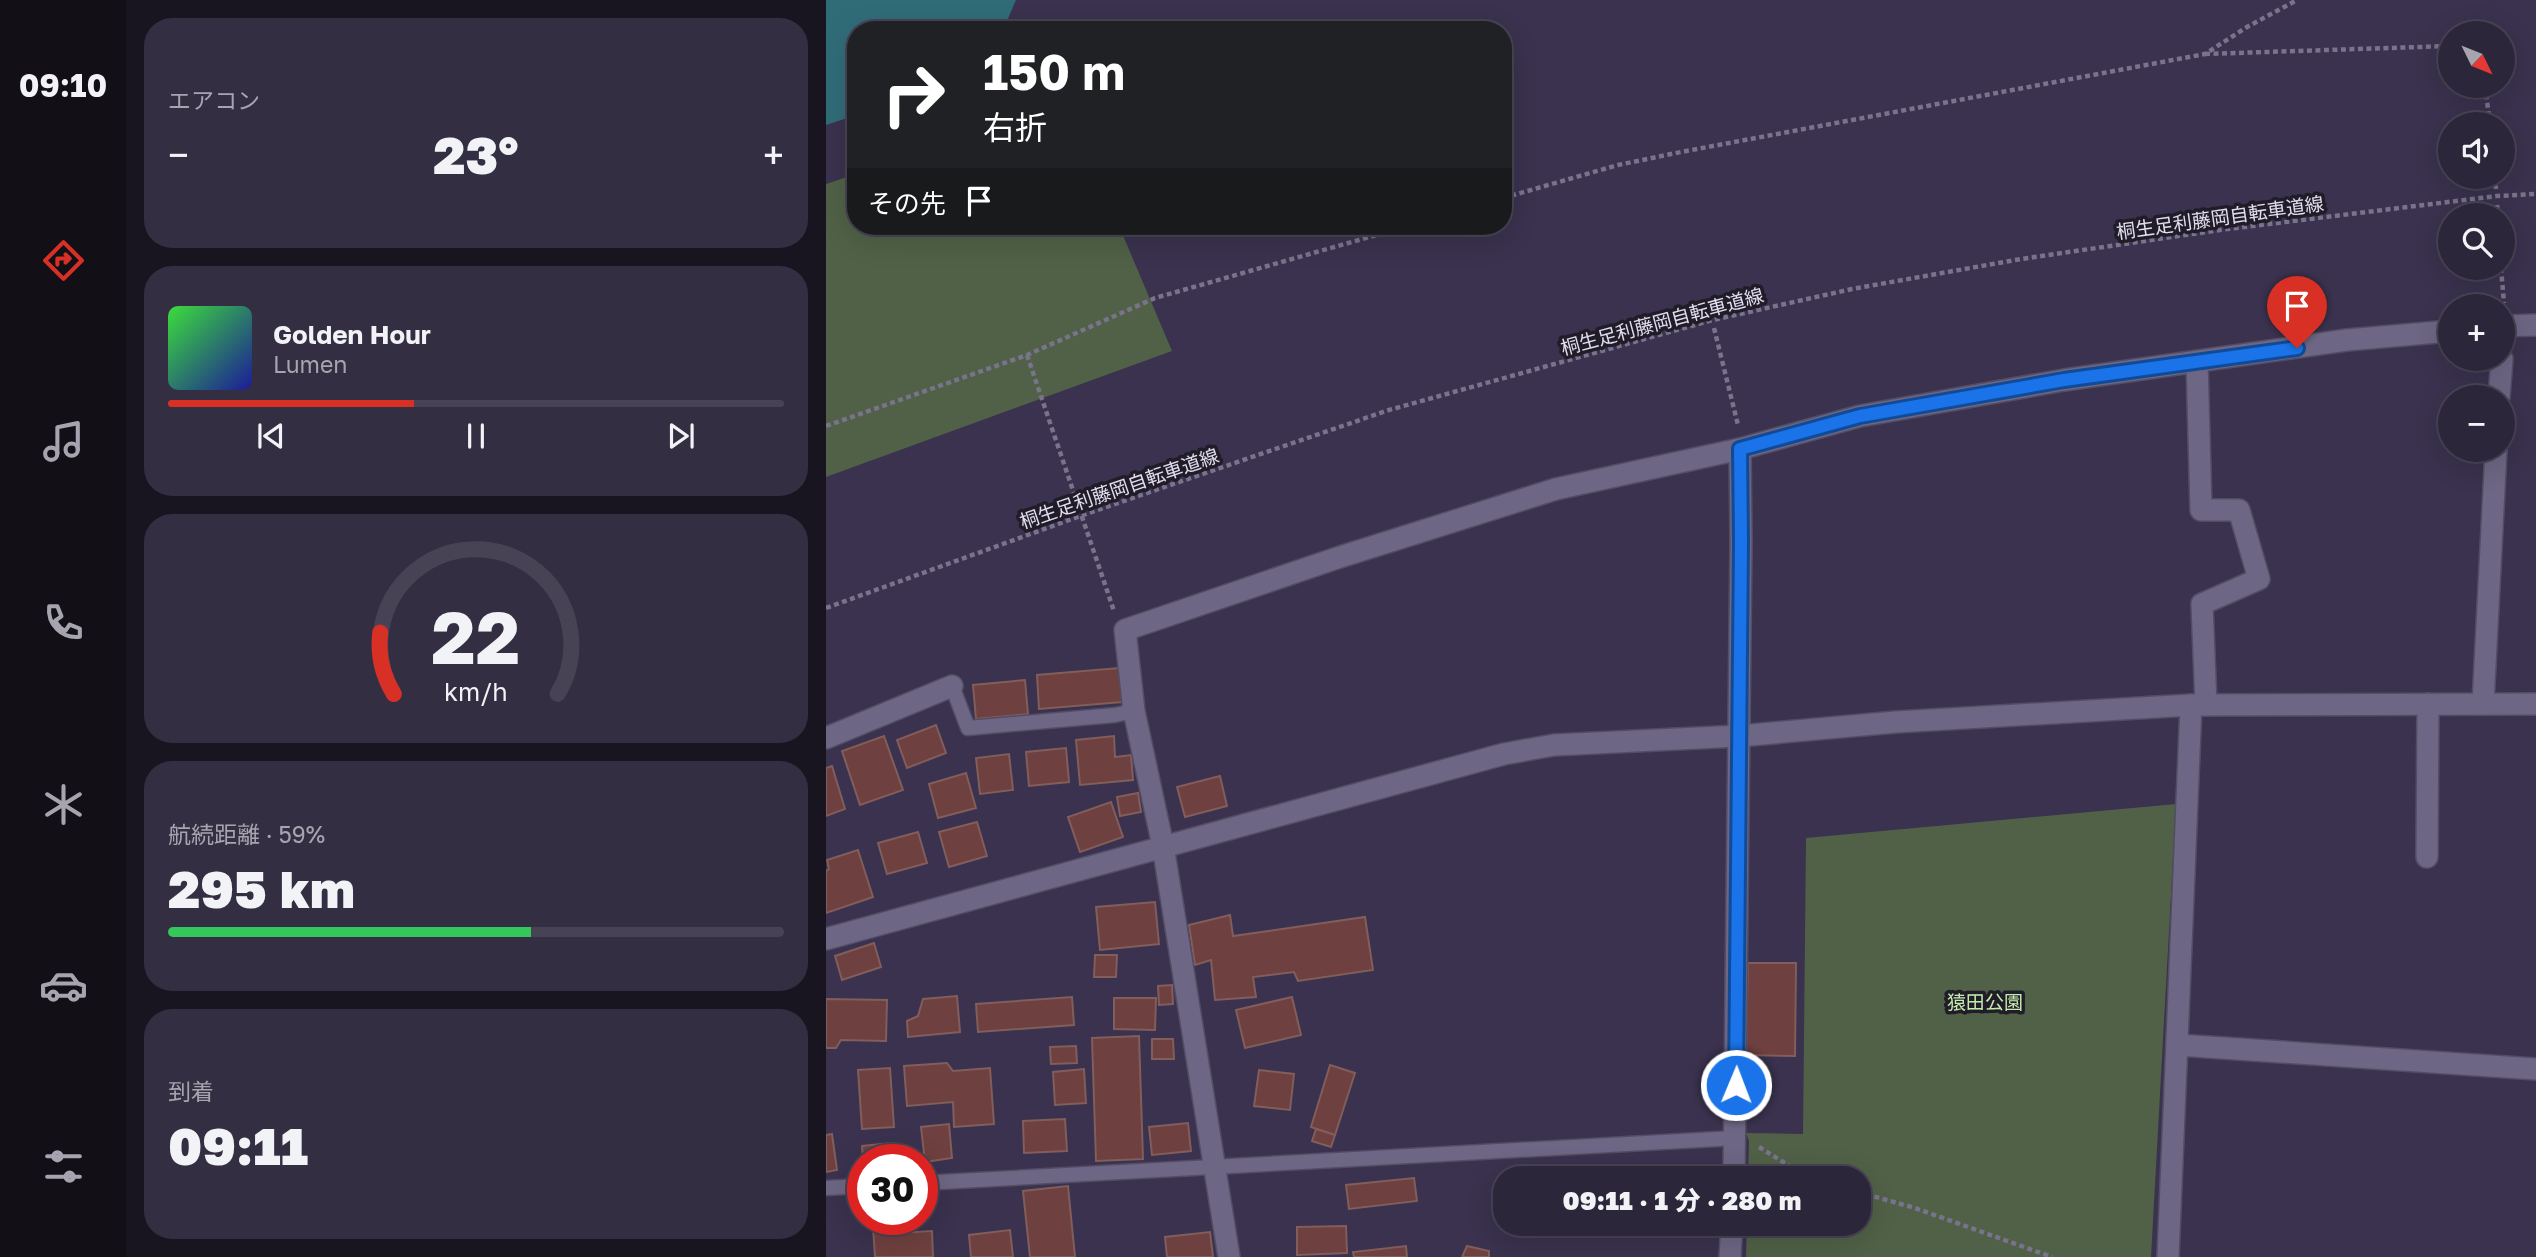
<!DOCTYPE html>
<html lang="ja">
<head>
<meta charset="utf-8">
<style>
  body { margin:0; font-family:"Golos Text","Noto Sans JP",sans-serif; background:#342e42; color:#f1f3f6; height:100vh; display:flex; flex-direction:column; font-size:26px; white-space:nowrap }
  * { box-sizing:border-box; margin:0 }
  p { font-size:23px; color:#a6a5af }
  .icon { flex:none; width:38px; height:38px; fill:none; stroke:currentColor; stroke-width:2; stroke-linecap:round; stroke-linejoin:round }
  .map { position:relative; flex:1; overflow:hidden }
  .details { display:flex; flex-direction:column; gap:18px; padding:18px; background:#181520; width:700px }
  .details>* { flex:none }
  .top-card { position:absolute; left:21px; top:21px; width:665px; height:214px; border-radius:28px; box-shadow:0 7px 28px #0002,0 0 0 2px #484354; background:#202124; color:#fff; overflow:hidden }
  .needle { width:46px; rotate:133deg }
  .buttons { position:absolute; left:1612px; top:21px; display:grid; gap:14px }
  .buttons a { display:grid; place-items:center; width:77px; height:77px; border-radius:50%; background:#2c263a; box-shadow:0 7px 28px #0002,0 0 0 2px #484354; font-size:35px }
  .speed { position:absolute; left:21px; top:1144px; display:flex; gap:14px; font-size:35px; font-weight:700; text-align:center }
  .speed>* { display:grid; place-content:center; width:91px; height:91px; border-radius:50%; background:#2c263a; box-shadow:0 7px 28px #0002,0 0 0 2px #484354; line-height:1 }
  .speed .limit { border:10px solid #d22; background:#fff; color:#111 }
  .pin { position:absolute; display:grid; place-items:center; width:60px; height:60px; color:#fff; margin:-72px -30px; border-radius:50% 50% 50% 0; rotate:-45deg; box-shadow:0 0 7px #0007 }
  .pin .icon { rotate:45deg }
  .me { position:absolute; width:77px; margin:-38px; rotate:1deg; stroke-linejoin:round; filter:drop-shadow(0 0 5px #0008) }
  .turn { display:flex; align-items:center; gap:24px; height:147px; padding:0 21px; font-size:32px }
  .turn .icon { width:91px; height:91px; stroke-width:2.5 }
  .turn b { display:block; font-size:49px; line-height:60px }
  .then { display:flex; align-items:center; height:66px; padding:0 21px; background:#0003; gap:14px; font-size:26px }
  .big { font-size:52px; font-weight:800; line-height:1.1 }
  .details .widget { flex:1; display:flex; flex-direction:column; justify-content:center; gap:10px; min-width:0; padding:0 24px; border-radius:28px; background:#342e42 }
  .details .dial { align-items:center; gap:0 }
  .dial svg { height:182px; overflow:visible; fill:none; stroke:#484354; stroke-width:7; stroke-linecap:round; text-anchor:middle }
  .dial text { fill:#f1f3f6; stroke:none }
  .song { display:flex; align-items:center; gap:21px }
  .cover { width:84px; height:84px; border-radius:10px; background:linear-gradient(135deg,hsl(120 70% 55%),hsl(240 70% 35%)) }
  .played { height:7px; border-radius:4px; background:linear-gradient(90deg,#d93025 40%,#484354 40%) }
  .keys { display:flex; justify-content:space-around; direction:ltr }
  .heat { display:flex; justify-content:space-between; align-items:center; font-size:38px; direction:ltr }
  .charge { height:10px; border-radius:5px; background:linear-gradient(90deg,#34c759 59%,#484354 0) }
  .trip { position:absolute; left:667px; top:1166px; width:378px; height:70px; border-radius:28px; background:#2c263a; box-shadow:0 7px 28px #0002,0 0 0 2px #484354; font-weight:800; line-height:70px; text-align:center }
  main { display:flex; flex:1; min-height:0 }
  .tabs { display:flex; flex-direction:column; width:126px; justify-content:space-around; align-items:center; background:#120f17; color:#a6a5af }
  .tabs .icon { width:49px; height:49px }
  .tabs .current { color:#d93025 }
  .tabs b { font-size:32px; color:#f1f3f6 }
  .map>svg:first-child { display:block }
</style>
</head>
<body>
<main>
<nav class="tabs">
<b>09:10</b>
<svg class="icon current" aria-label="directions" viewBox="0 0 24 24"><path d="M12 3l9 9-9 9-9-9zM9 14v-3h6M13 9l2 2-2 2"/></svg>
<svg class="icon" aria-label="music" viewBox="0 0 24 24"><path d="M9 18V5l10-2v13"/><circle cx="6" cy="18" r="3"/><circle cx="16" cy="16" r="3"/></svg>
<svg class="icon" aria-label="phone" viewBox="0 0 24 24"><path d="M5 4h4l2 5-3 2q2 4 5 5l2-3 5 2v4C11 20 4 13 5 4z"/></svg>
<svg class="icon" aria-label="climate" viewBox="0 0 24 24"><path d="M12 3v18M4 7l16 10M4 17L20 7"/></svg>
<svg class="icon" aria-label="car" viewBox="0 0 24 24"><path d="M5 17H2v-5l4-1 3-4h7l3 4 3 1v5h-3M9 17h6M6 11h13"/><circle cx="7" cy="17" r="2"/><circle cx="17" cy="17" r="2"/></svg>
<svg class="icon" aria-label="filters" viewBox="0 0 24 24"><path d="M4 7h16M4 17h16"/><circle cx="9" cy="7" r="2"/><circle cx="15" cy="17" r="2"/></svg>
</nav>
<section class="details">
<div class="widget"><p>エアコン</p>
<div class="heat"><a>−</a><b class="big">23°</b><a>+</a></div>
</div>
<div class="widget">
<div class="song"><i class="cover"></i><div><b>Golden Hour</b><p>Lumen</p></div></div>
<div class="played"></div>
<div class="keys"><svg class="icon" aria-label="previous" viewBox="0 0 24 24"><path d="M18 5L8 12l10 7zM5 5v14"/></svg><svg class="icon" aria-label="pause" viewBox="0 0 24 24"><path d="M8 5v14M16 5v14"/></svg><svg class="icon" aria-label="next" viewBox="0 0 24 24"><path d="M6 5l10 7-10 7zM19 5v14"/></svg></div>
</div>
<div class="widget dial"><svg viewBox="0 0 100 80">
<path d="M14 69A42 42 0 1 1 86 69"/>
<path d="M14 69A42 42 0 0 1 8 42" stroke="#d93025"/>
<text x="50" y="56" font-size="32" font-weight="700">22</text>
<text x="50" y="72" font-size="11">km/h</text>
</svg></div>
<div class="widget"><p>航続距離 · 59%</p><b class="big">295 km</b><div class="charge"></div></div>
<div class="widget"><p>到着</p><b class="big">09:11</b></div>
</section>
<div class="map">
<svg width="1710" height="1257" viewBox="0 0 1710 1257">
  <rect width="100%" height="100%" fill="#3a324e"/>
  <g fill="#506147">
    <path d="M 30,174 L 30,226 L 293,226 L 346,351 L 0,477 L 0,184 Z"/>
    <path d="M 1350,804 L 1325,1257 L 920,1257 L 921,1223 L 1032,1223 L 1032,1178 L 922,1178 L 923,1141 L 920,1133 L 977,1134 L 980,838 Z"/>
  </g>
  <path fill="#306c78" d="M 0,0 L 190,0 L 177,30 L 30,30 L 30,115 L 0,125 Z"/>
  <g fill="#6e403f" stroke="#815d5b" stroke-width="2">
    <path d="M 293,668 L 296,702 L 213,709 L 211,675 Z"/>
    <path d="M 199,680 L 202,714 L 150,719 L 147,685 Z"/>
    <path d="M 110,725 L 120,753 L 81,768 L 71,740 Z"/>
    <path d="M 58,736 L 77,790 L 34,805 L 16,751 Z"/>
    <path d="M 288,736 L 289,757 L 305,755 L 307,780 L 254,785 L 250,740 Z"/>
    <path d="M 240,748 L 243,782 L 203,786 L 200,752 Z"/>
    <path d="M 183,754 L 187,790 L 154,794 L 150,758 Z"/>
    <path d="M 6,766 L 19,809 L 0,816 L 0,768 Z"/>
    <path d="M 140,773 L 150,808 L 112,818 L 103,784 Z"/>
    <path d="M 394,776 L 401,806 L 359,817 L 351,787 Z"/>
    <path d="M 312,793 L 315,812 L 294,816 L 291,797 Z"/>
    <path d="M 285,802 L 297,837 L 254,852 L 242,817 Z"/>
    <path d="M 151,822 L 161,856 L 123,867 L 113,832 Z"/>
    <path d="M 92,832 L 101,863 L 61,874 L 52,843 Z"/>
    <path d="M 32,850 L 47,897 L 0,913 L 0,871 L 3,869 L 1,860 Z"/>
    <path d="M 329,902 L 333,944 L 274,950 L 270,907 Z"/>
    <path d="M 404,915 L 407,936 L 539,917 L 547,970 L 472,981 L 468,972 L 427,977 L 430,997 L 389,1000 L 385,960 L 369,965 L 363,925 Z"/>
    <path d="M 48,943 L 55,967 L 16,980 L 9,956 Z"/>
    <path d="M 269,955 L 291,955 L 290,977 L 268,977 Z"/>
    <path d="M 922,963 L 970,963 L 969,1056 L 920,1055 Z"/>
    <path d="M 346,985 L 347,1004 L 333,1005 L 332,986 Z"/>
    <path d="M 131,996 L 134,1032 L 82,1037 L 81,1021 L 92,1016 L 97,999 Z"/>
    <path d="M 246,997 L 248,1025 L 152,1032 L 150,1004 Z"/>
    <path d="M 466,997 L 475,1035 L 419,1048 L 410,1010 Z"/>
    <path d="M 288,998 L 330,998 L 329,1030 L 288,1029 Z"/>
    <path d="M 0,999 L 61,1000 L 60,1041 L 15,1040 L 10,1048 L 0,1048 Z"/>
    <path d="M 313,1036 L 317,1159 L 270,1161 L 266,1038 Z"/>
    <path d="M 326,1039 L 347,1039 L 348,1059 L 326,1059 Z"/>
    <path d="M 250,1046 L 251,1063 L 225,1064 L 224,1047 Z"/>
    <path d="M 121,1063 L 127,1071 L 164,1068 L 168,1124 L 128,1127 L 127,1102 L 81,1106 L 78,1066 Z"/>
    <path d="M 504,1065 L 529,1073 L 509,1135 L 485,1127 Z"/>
    <path d="M 64,1068 L 68,1127 L 36,1129 L 32,1070 Z"/>
    <path d="M 258,1069 L 260,1103 L 229,1105 L 227,1072 Z"/>
    <path d="M 433,1070 L 468,1074 L 464,1110 L 428,1106 Z"/>
    <path d="M 239,1119 L 241,1151 L 198,1153 L 197,1121 Z"/>
    <path d="M 362,1123 L 365,1151 L 326,1155 L 323,1127 Z"/>
    <path d="M 123,1124 L 126,1158 L 99,1162 L 95,1127 Z"/>
    <path d="M 490,1129 L 509,1135 L 505,1147 L 486,1141 Z"/>
    <path d="M 6,1134 L 11,1170 L 0,1172 L 0,1135 Z"/>
    <path d="M 65,1143 L 67,1160 L 37,1160 L 36,1146 Z"/>
    <path d="M 588,1178 L 591,1201 L 523,1209 L 520,1185 Z"/>
    <path d="M 242,1186 L 249,1257 L 204,1257 L 197,1191 Z"/>
    <path d="M 73,1225 L 74,1233 L 106,1231 L 107,1257 L 49,1257 L 47,1227 Z"/>
    <path d="M 520,1226 L 521,1253 L 471,1255 L 471,1227 Z"/>
    <path d="M 184,1230 L 187,1257 L 145,1257 L 143,1235 Z"/>
    <path d="M 384,1232 L 387,1257 L 341,1257 L 339,1237 Z"/>
    <path d="M 580,1246 L 581,1257 L 528,1257 L 527,1252 Z"/>
    <path d="M 641,1246 L 663,1251 L 663,1257 L 636,1257 Z"/>
  </g>
  <g fill="none" stroke-linecap="round" stroke-linejoin="round">
    <defs>
      <g id="lane">
        <path d="M 126,686 L 142,728 L 289,715 L 308,711"/>
        <path d="M 96,1183 L 910,1138"/>
        <path d="M 0,1188 L 37,1186"/>
      </g>
      <g id="street">
        <path d="M 1676,326 L 1710,325"/>
        <path d="M 1371,362 L 1375,510 L 1413,510 L 1433,579 L 1376,604 L 1380,705"/>
        <path d="M 1673,397 L 1676,359"/>
        <path d="M 1657,704 L 1670,450"/>
        <path d="M 0,738 L 126,686"/>
        <path d="M 1601,857 L 1602,704"/>
        <path d="M 1352,1045 L 1710,1069"/>
        <path d="M 908,1178 L 915,542 L 914,449"/>
        <path d="M 403,1257 L 337,846 L 308,711 L 299,630 L 514,557 L 730,489 L 914,449 L 1034,416 L 1238,380 L 1521,340 L 1624,331"/>
        <path d="M 904,1257 L 906,1223"/>
        <path d="M 1342,1257 L 1365,705"/>
      </g>
      <path id="secondary" d="M 0,939 L 678,754 L 728,745 L 913,736 L 1070,722 L 1365,705 L 1710,704"/>
    </defs>
    <use href="#lane" stroke="#534d64" stroke-width="17"/>
    <use href="#street" stroke="#534d64" stroke-width="24"/>
    <use href="#secondary" stroke="#534d64" stroke-width="24"/>
    <g stroke="#79738b" stroke-width="4.5" stroke-dasharray="5 3.5" stroke-linecap="butt">
      <path d="M 1379,54 L 1624,46"/>
      <path d="M 1659,86 L 1664,124"/>
      <path d="M 1669,177 L 1670,189"/>
      <path d="M 677,198 L 792,165 L 855,152 L 1379,54 L 1421,27 L 1471,0"/>
      <path d="M 1671,205 L 1672,215"/>
      <path d="M 1675,268 L 1678,303"/>
      <path d="M 888,328 L 912,425"/>
      <path d="M 201,355 L 288,611"/>
      <path d="M 0,426 L 201,355 L 329,298 L 582,226"/>
      <path d="M 0,608 L 257,515 L 563,410 L 887,320 L 1026,289 L 1195,259 L 1394,230 L 1671,196 L 1710,194"/>
      <path d="M 933,1147 L 983,1178"/>
      <path d="M 1032,1192 L 1089,1208 L 1226,1257"/>
    </g>
    <use href="#lane" stroke="#6d6684" stroke-width="14"/>
    <use href="#street" stroke="#6d6684" stroke-width="21"/>
    <use href="#secondary" stroke="#6d6684" stroke-width="21"/>
  </g>
  <g fill="none" stroke-linecap="round" stroke-linejoin="round">
    <defs>
      <path id="route" d="M 910,1085 L 915,542 L 914,449 L 1034,416 L 1238,380 L 1471,348"/>
    </defs>
    <use href="#route" stroke="#114b97" stroke-width="18"/>
    <use href="#route" stroke="#1a73e8" stroke-width="12"/>
  </g>
  <g text-anchor="middle" dominant-baseline="central" stroke-width="7" stroke-linejoin="round" paint-order="stroke">
    <g font-size="19" fill="#e2def0" stroke="#201d29">
      <text transform="translate(1394 217) rotate(-8)">桐生足利藤岡自転車道線</text>
      <text transform="translate(836 321) rotate(-15)">桐生足利藤岡自転車道線</text>
      <text transform="translate(293 488) rotate(-19)">桐生足利藤岡自転車道線</text>
    </g>
    <g font-size="19" fill="#c3ecac" stroke="#201d29">
      <text x="1159" y="1001">猿田公園</text>
    </g>
  </g>
</svg>
<div class="buttons">
<a><svg class="needle" viewBox="-14 -14 28 28"><path d="M0-13l5 13h-10z" fill="#e53935"/><path d="M0 13l5-13h-10z" fill="#a6a5af"/></svg></a>
<a><svg class="icon" aria-label="sound" viewBox="0 0 24 24"><path d="M4 9h4l5-4v14l-5-4H4zM17 9q2 3 0 6"/></svg></a>
<a><svg class="icon" aria-label="search" viewBox="0 0 24 24"><circle cx="10" cy="10" r="6"/><path d="M15 15l6 6"/></svg></a>
<a>+</a>
<a>−</a>
</div>
<div class="speed"><div class="limit">30</div></div>
<div class="pin" style="left:1471px;top:348px;background:#d93025"><svg class="icon" aria-label="arrive" viewBox="0 0 24 24"><path d="M6 21V4h12l-3 4 3 4H6"/></svg></div>
<svg class="me" style="left:910px;top:1085px" viewBox="-20 -20 40 40"><circle r="17" fill="#1a73e8" stroke="#fff" stroke-width="3"/><path d="M0-11L8 9 0 5-8 9z" fill="#fff"/></svg>
<div class="trip">09:11 · 1 分 · 280 m</div>
<div class="top-card">
<div class="turn"><svg class="icon" aria-label="right" viewBox="0 0 24 24"><path d="M7 20v-9h11M14 6l5 5-5 5"/></svg><div><b>150 m</b>右折</div></div>
<div class="then">その先<svg class="icon" aria-label="arrive" viewBox="0 0 24 24"><path d="M6 21V4h12l-3 4 3 4H6"/></svg></div>
</div>
</div>
</main>
</body>
</html>
